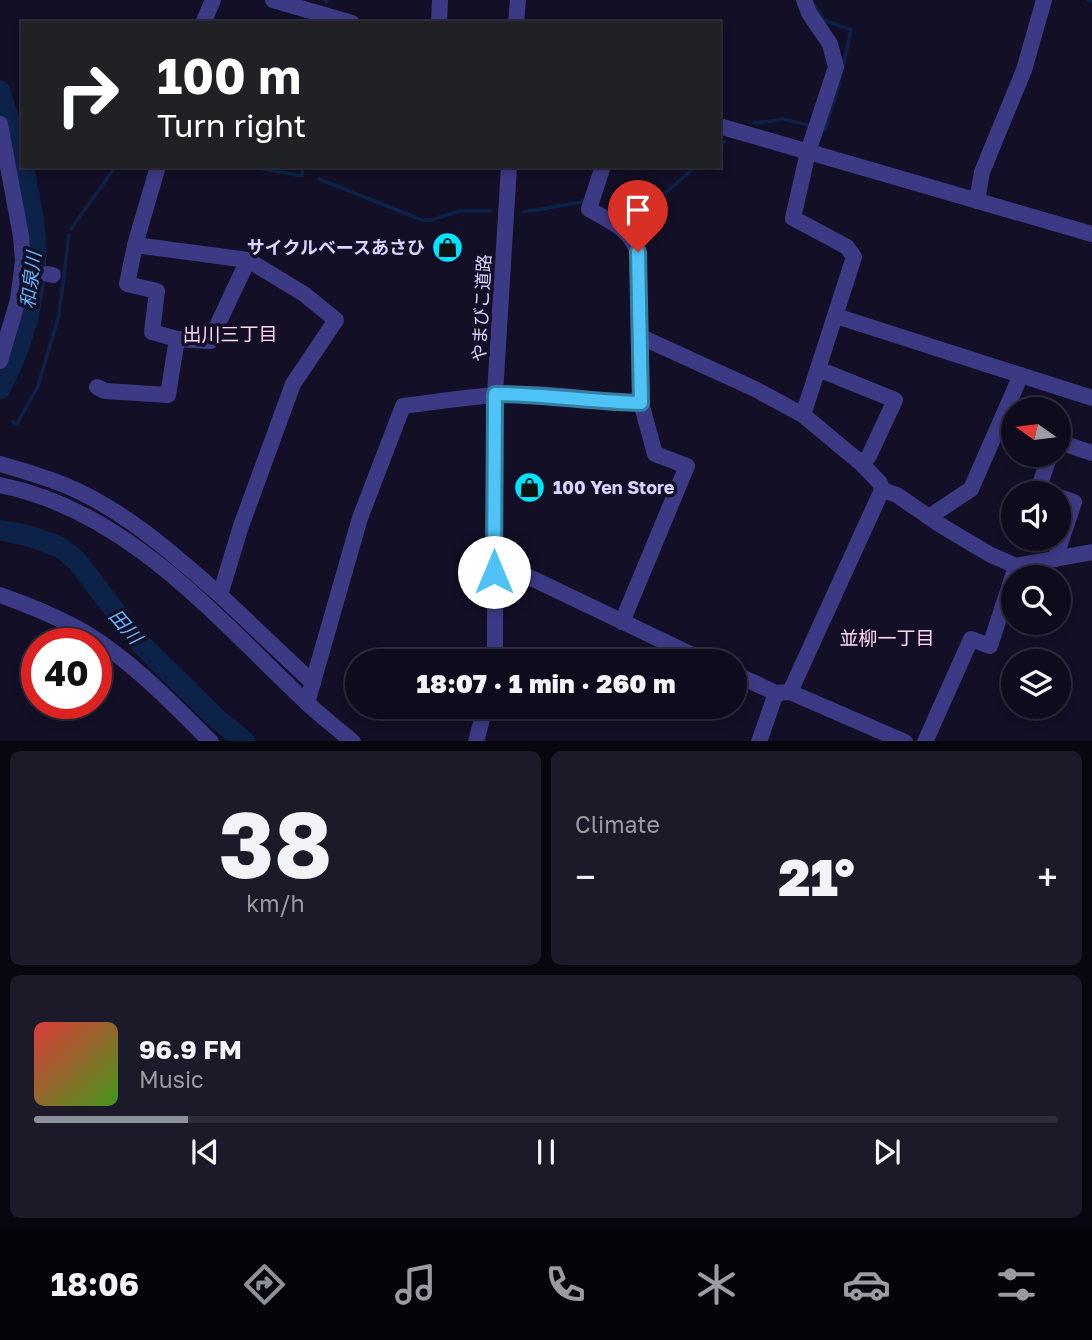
<!DOCTYPE html>
<html lang="en">
<head>
<meta charset="utf-8">
<style>
  body { margin:0; font-family:"Golos Text","Noto Sans JP",sans-serif; background:#1c1929; color:#f1f3f6; height:100vh; display:flex; flex-direction:column; font-size:26px; white-space:nowrap }
  * { box-sizing:border-box; margin:0 }
  p { font-size:23px; color:#9b9ba3 }
  .icon { flex:none; width:38px; height:38px; fill:none; stroke:currentColor; stroke-width:2; stroke-linecap:round; stroke-linejoin:round }
  .map { position:relative; height:741px; overflow:hidden }
  .drawer { display:flex; flex-direction:column; gap:10px; padding:10px; background:#08060f; flex:1 }
  .drawer>* { flex:none }
  .top-card { position:absolute; left:21px; top:21px; width:700px; height:147px; border-radius:0px; box-shadow:0 4px 10px #0003,0 0 0 2px #2e2b3b; background:#202124; color:#fff; overflow:hidden }
  .needle { width:46px; rotate:284deg }
  .fabs { position:absolute; left:1001px; top:397px; display:grid; gap:14px }
  .fabs a { display:grid; place-items:center; width:70px; height:70px; border-radius:50%; background:#0e0b1c; box-shadow:0 4px 10px #0003,0 0 0 2px #2e2b3b; font-size:35px }
  .speed { position:absolute; left:21px; top:628px; display:flex; gap:14px; font-size:35px; font-weight:700; text-align:center }
  .speed>* { display:grid; place-content:center; width:91px; height:91px; border-radius:50%; background:#0e0b1c; box-shadow:0 4px 10px #0003,0 0 0 2px #2e2b3b; line-height:1 }
  .speed .limit { border:10px solid #d22; background:#fff; color:#111 }
  .pin { position:absolute; display:grid; place-items:center; width:60px; height:60px; color:#fff; margin:-72px -30px; border-radius:50% 50% 50% 0; rotate:-45deg; box-shadow:0 0 7px #0007 }
  .pin .icon { rotate:45deg }
  .me { position:absolute; width:77px; margin:-38px; rotate:0deg; stroke-linejoin:round; filter:drop-shadow(0 0 5px #0008) }
  .turn { display:flex; align-items:center; gap:24px; height:147px; padding:0 21px; font-size:32px }
  .turn .icon { width:91px; height:91px; stroke-width:2.5 }
  .turn b { display:block; font-size:49px; line-height:60px }
  .big { font-size:52px; font-weight:800; line-height:1.1 }
  .drawer .tile { flex:1; display:flex; flex-direction:column; justify-content:center; gap:10px; min-width:0; padding:0 24px; border-radius:10px; background:#1c1929 }
  .drawer .dial { align-items:center; gap:0 }
  .dial b { font-size:91px; line-height:1 }
  .song { display:flex; align-items:center; gap:21px }
  .cover { width:84px; height:84px; border-radius:10px; background:linear-gradient(135deg,hsl(0 70% 55%),hsl(100 70% 35%)) }
  .played { height:7px; border-radius:4px; background:linear-gradient(90deg,#8c9099 15%,#2e2b3b 15%) }
  .keys { display:flex; justify-content:space-around; direction:ltr }
  .heat { display:flex; justify-content:space-between; align-items:center; font-size:38px; direction:ltr }
  .drawer .tiles { flex:1; display:grid; gap:10px; grid-template-columns:1fr 1fr }
  .tile:last-child { grid-column:span 2 }
  .trip { position:absolute; left:345px; top:649px; width:402px; height:70px; border-radius:35px; background:#0e0b1c; box-shadow:0 4px 10px #0003,0 0 0 2px #2e2b3b; font-weight:800; line-height:70px; text-align:center }
  .tabs { display:flex; height:112px; justify-content:space-around; align-items:center; background:#06040b; color:#9b9ba3 }
  .tabs .icon { width:49px; height:49px }
  .tabs .active { color:#8c9099 }
  .tabs b { font-size:32px; color:#f1f3f6 }
  .map>svg:first-child { display:block }
</style>
</head>
<body>
<div class="map">
<svg width="1092" height="742" viewBox="0 0 1092 742">
  <rect width="100%" height="100%" fill="#130f26"/>
  <g fill="none" stroke-linecap="round" stroke-linejoin="round">
    <g stroke="#0c2248" stroke-width="3.5">
      <path d="M 1088,0 L 1092,1"/>
      <path d="M 326,2 L 327,0"/>
      <path d="M 814,5 L 824,20 L 851,30 L 843,66"/>
      <path d="M 754,123 L 783,119 L 807,125"/>
      <path d="M 825,130 L 839,84"/>
      <path d="M 719,146 L 725,141"/>
      <path d="M 247,166 L 302,176 L 303,166"/>
      <path d="M 319,179 L 422,220 L 431,220 L 459,211 L 491,211"/>
      <path d="M 523,212 L 583,202"/>
      <path d="M 620,218 L 627,220 L 638,217 L 696,166"/>
      <path d="M 71,229 L 116,166"/>
      <path d="M 13,422 L 17,424 L 38,386 L 59,315 L 69,235"/>
    </g>
    <g stroke="#0c2248" stroke-width="21">
      <path d="M 0,91 L 23,165"/>
      <path d="M 0,389 C 21,349 37,299 36,253 C 36,224 29,195 23,166"/>
      <path d="M 0,530 L 29,536 L 60,547 L 77,561 L 137,640 L 215,717 L 245,742"/>
    </g>
    <g stroke="#3d3a85" stroke-width="16">
      <path d="M 273,0 L 352,23"/>
      <path d="M 203,23 L 213,0"/>
      <path d="M 439,23 L 440,0"/>
      <path d="M 516,23 L 518,0"/>
      <path d="M 0,124 L 21,236 L 23,261 L 18,300 L 0,361"/>
      <path d="M 719,126 L 1092,234"/>
      <path d="M 158,166 L 135,245 L 127,284 L 157,291 L 152,332 L 177,339 L 210,341 L 248,260"/>
      <path d="M 603,166 L 589,209 C 611,222 628,227 638,252 L 641,403 L 655,454 L 687,466 L 622,622"/>
      <path d="M 977,201 L 982,172 L 1024,70 L 1044,0"/>
      <path d="M 48,274 L 53,275"/>
      <path d="M 836,316 L 1092,398"/>
      <path d="M 639,336 L 755,389 L 803,415 L 862,464 L 880,483 L 882,490 L 790,692"/>
      <path d="M 818,369 L 895,400 L 869,456 L 862,464"/>
      <path d="M 97,387 L 105,391 L 168,395 L 177,339"/>
      <path d="M 803,415 L 854,257 L 847,247 L 793,218 L 808,152 L 836,67 L 830,44 L 809,13 L 804,0"/>
      <path d="M 1059,442 L 1092,453"/>
      <path d="M 1050,455 L 1041,481 L 1046,492 L 1050,494"/>
      <path d="M 0,464 C 21,470 41,476 62,484 C 122,508 171,552 220,595 L 241,526 L 293,384 L 336,320 L 304,294 L 248,260 L 135,245"/>
      <path d="M 0,485 C 126,510 214,615 304,700 C 319,715 337,728 353,742"/>
      <path d="M 882,490 L 897,495 L 942,526 L 989,554 L 1016,566 L 1092,552"/>
      <path d="M 929,517 L 971,489 L 1021,375"/>
      <path d="M 1055,559 L 1074,502 L 1059,497"/>
      <path d="M 494,565 L 508,567 L 707,662"/>
      <path d="M 0,595 C 28,605 58,617 84,632 C 132,661 171,702 211,742"/>
      <path d="M 220,595 L 313,683"/>
      <path d="M 493,662 L 495,646 L 495,394 L 509,166"/>
      <path d="M 735,674 L 776,693 L 790,692 L 905,742"/>
      <path d="M 307,703 L 360,518 L 403,406 C 446,401 489,393 533,394 C 569,395 605,402 641,403"/>
      <path d="M 476,742 L 485,707"/>
      <path d="M 759,742 L 776,693"/>
      <path d="M 925,742 L 971,639 L 990,646 L 1016,566"/>
    </g>
  </g>
  <g fill="none" stroke-linecap="round" stroke-linejoin="round">
    <defs>
      <path id="route" d="M 494,572 L 495,394 C 544,394 592,402 641,403 L 638,252"/>
    </defs>
    <use href="#route" stroke="#337fa1" stroke-width="18"/>
    <use href="#route" stroke="#4fc3f7" stroke-width="12"/>
  </g>
  <defs>
    <symbol id="shop-disc" viewBox="-11 -11 22 22"><circle r="9.5" fill="#00e5ff" stroke="#130f26"/><path d="M-5-2.5h2.3a2.7 3.5 0 0 1 5.4 0H5L5.5 6h-11ZM-1.5-2.5h3a1.5 2.3 0 0 0-3 0Z" fill="#111"/></symbol>
  </defs>
  <g fill-rule="evenodd">
    <use href="#shop-disc" x="430" y="230" width="35" height="35"/>
    <use href="#shop-disc" x="512" y="470" width="35" height="35"/>
  </g>
  <g text-anchor="middle" dominant-baseline="central" stroke-width="7" stroke-linejoin="round" paint-order="stroke">
    <g font-size="18" font-weight="bold" fill="#d9d4ff" stroke="#130f26" text-anchor="end">
      <text x="425" y="247">サイクルベースあさひ</text>
      <text x="553" y="487" text-anchor="start">100 Yen Store</text>
    </g>
    <g font-size="18" fill="#d9d4ff" stroke="#130f26">
      <text transform="translate(481 308) rotate(-87)">やまびこ道路</text>
    </g>
    <g font-size="19" font-style="italic" fill="#62b6ff" stroke="#130f26">
      <text transform="translate(30 280) rotate(-83)">和泉川</text>
      <text transform="translate(126 626) rotate(49)">田川</text>
    </g>
    <g font-size="19" fill="#ffd6f0" stroke="#130f26">
      <text x="230" y="333">出川三丁目</text>
      <text x="887" y="637">並柳一丁目</text>
    </g>
  </g>
</svg>
<div class="fabs">
<a><svg class="needle" viewBox="-14 -14 28 28"><path d="M0-13l5 13h-10z" fill="#e53935"/><path d="M0 13l5-13h-10z" fill="#9b9ba3"/></svg></a>
<a><svg class="icon" aria-label="sound" viewBox="0 0 24 24"><path d="M4 9h4l5-4v14l-5-4H4zM17 9q2 3 0 6"/></svg></a>
<a><svg class="icon" aria-label="search" viewBox="0 0 24 24"><circle cx="10" cy="10" r="6"/><path d="M15 15l6 6"/></svg></a>
<a><svg class="icon" aria-label="layers" viewBox="0 0 24 24"><path d="M12 4l9 5-9 5-9-5zM3 14l9 5 9-5"/></svg></a>
</div>
<div class="speed"><div class="limit">40</div></div>
<div class="pin" style="left:638px;top:252px;background:#d93025"><svg class="icon" aria-label="arrive" viewBox="0 0 24 24"><path d="M6 21V4h12l-3 4 3 4H6"/></svg></div>
<svg class="me" style="left:494px;top:572px" viewBox="-20 -20 40 40"><circle r="19" fill="#fff"/><path d="M0-13L10 11 0 6-10 11z" fill="#4fc3f7"/></svg>
<div class="trip">18:07 · 1 min · 260 m</div>
<div class="top-card">
<div class="turn"><svg class="icon" aria-label="right" viewBox="0 0 24 24"><path d="M7 20v-9h11M14 6l5 5-5 5"/></svg><div><b>100 m</b>Turn right</div></div>
</div>
</div>
<section class="drawer">
<div class="tiles">
<div class="tile dial"><b>38</b><p>km/h</p></div>
<div class="tile"><p>Climate</p>
<div class="heat"><a>−</a><b class="big">21°</b><a>+</a></div>
</div>
<div class="tile">
<div class="song"><i class="cover"></i><div><b>96.9 FM</b><p>Music</p></div></div>
<div class="played"></div>
<div class="keys"><svg class="icon" aria-label="previous" viewBox="0 0 24 24"><path d="M18 5L8 12l10 7zM5 5v14"/></svg><svg class="icon" aria-label="pause" viewBox="0 0 24 24"><path d="M8 5v14M16 5v14"/></svg><svg class="icon" aria-label="next" viewBox="0 0 24 24"><path d="M6 5l10 7-10 7zM19 5v14"/></svg></div>
</div>
</div>
</section>
<nav class="tabs">
<b>18:06</b>
<svg class="icon active" aria-label="directions" viewBox="0 0 24 24"><path d="M12 3l9 9-9 9-9-9zM9 14v-3h6M13 9l2 2-2 2"/></svg>
<svg class="icon" aria-label="music" viewBox="0 0 24 24"><path d="M9 18V5l10-2v13"/><circle cx="6" cy="18" r="3"/><circle cx="16" cy="16" r="3"/></svg>
<svg class="icon" aria-label="phone" viewBox="0 0 24 24"><path d="M5 4h4l2 5-3 2q2 4 5 5l2-3 5 2v4C11 20 4 13 5 4z"/></svg>
<svg class="icon" aria-label="climate" viewBox="0 0 24 24"><path d="M12 3v18M4 7l16 10M4 17L20 7"/></svg>
<svg class="icon" aria-label="car" viewBox="0 0 24 24"><path d="M5 17H2v-5l4-1 3-4h7l3 4 3 1v5h-3M9 17h6M6 11h13"/><circle cx="7" cy="17" r="2"/><circle cx="17" cy="17" r="2"/></svg>
<svg class="icon" aria-label="filters" viewBox="0 0 24 24"><path d="M4 7h16M4 17h16"/><circle cx="9" cy="7" r="2"/><circle cx="15" cy="17" r="2"/></svg>
</nav>
</body>
</html>
